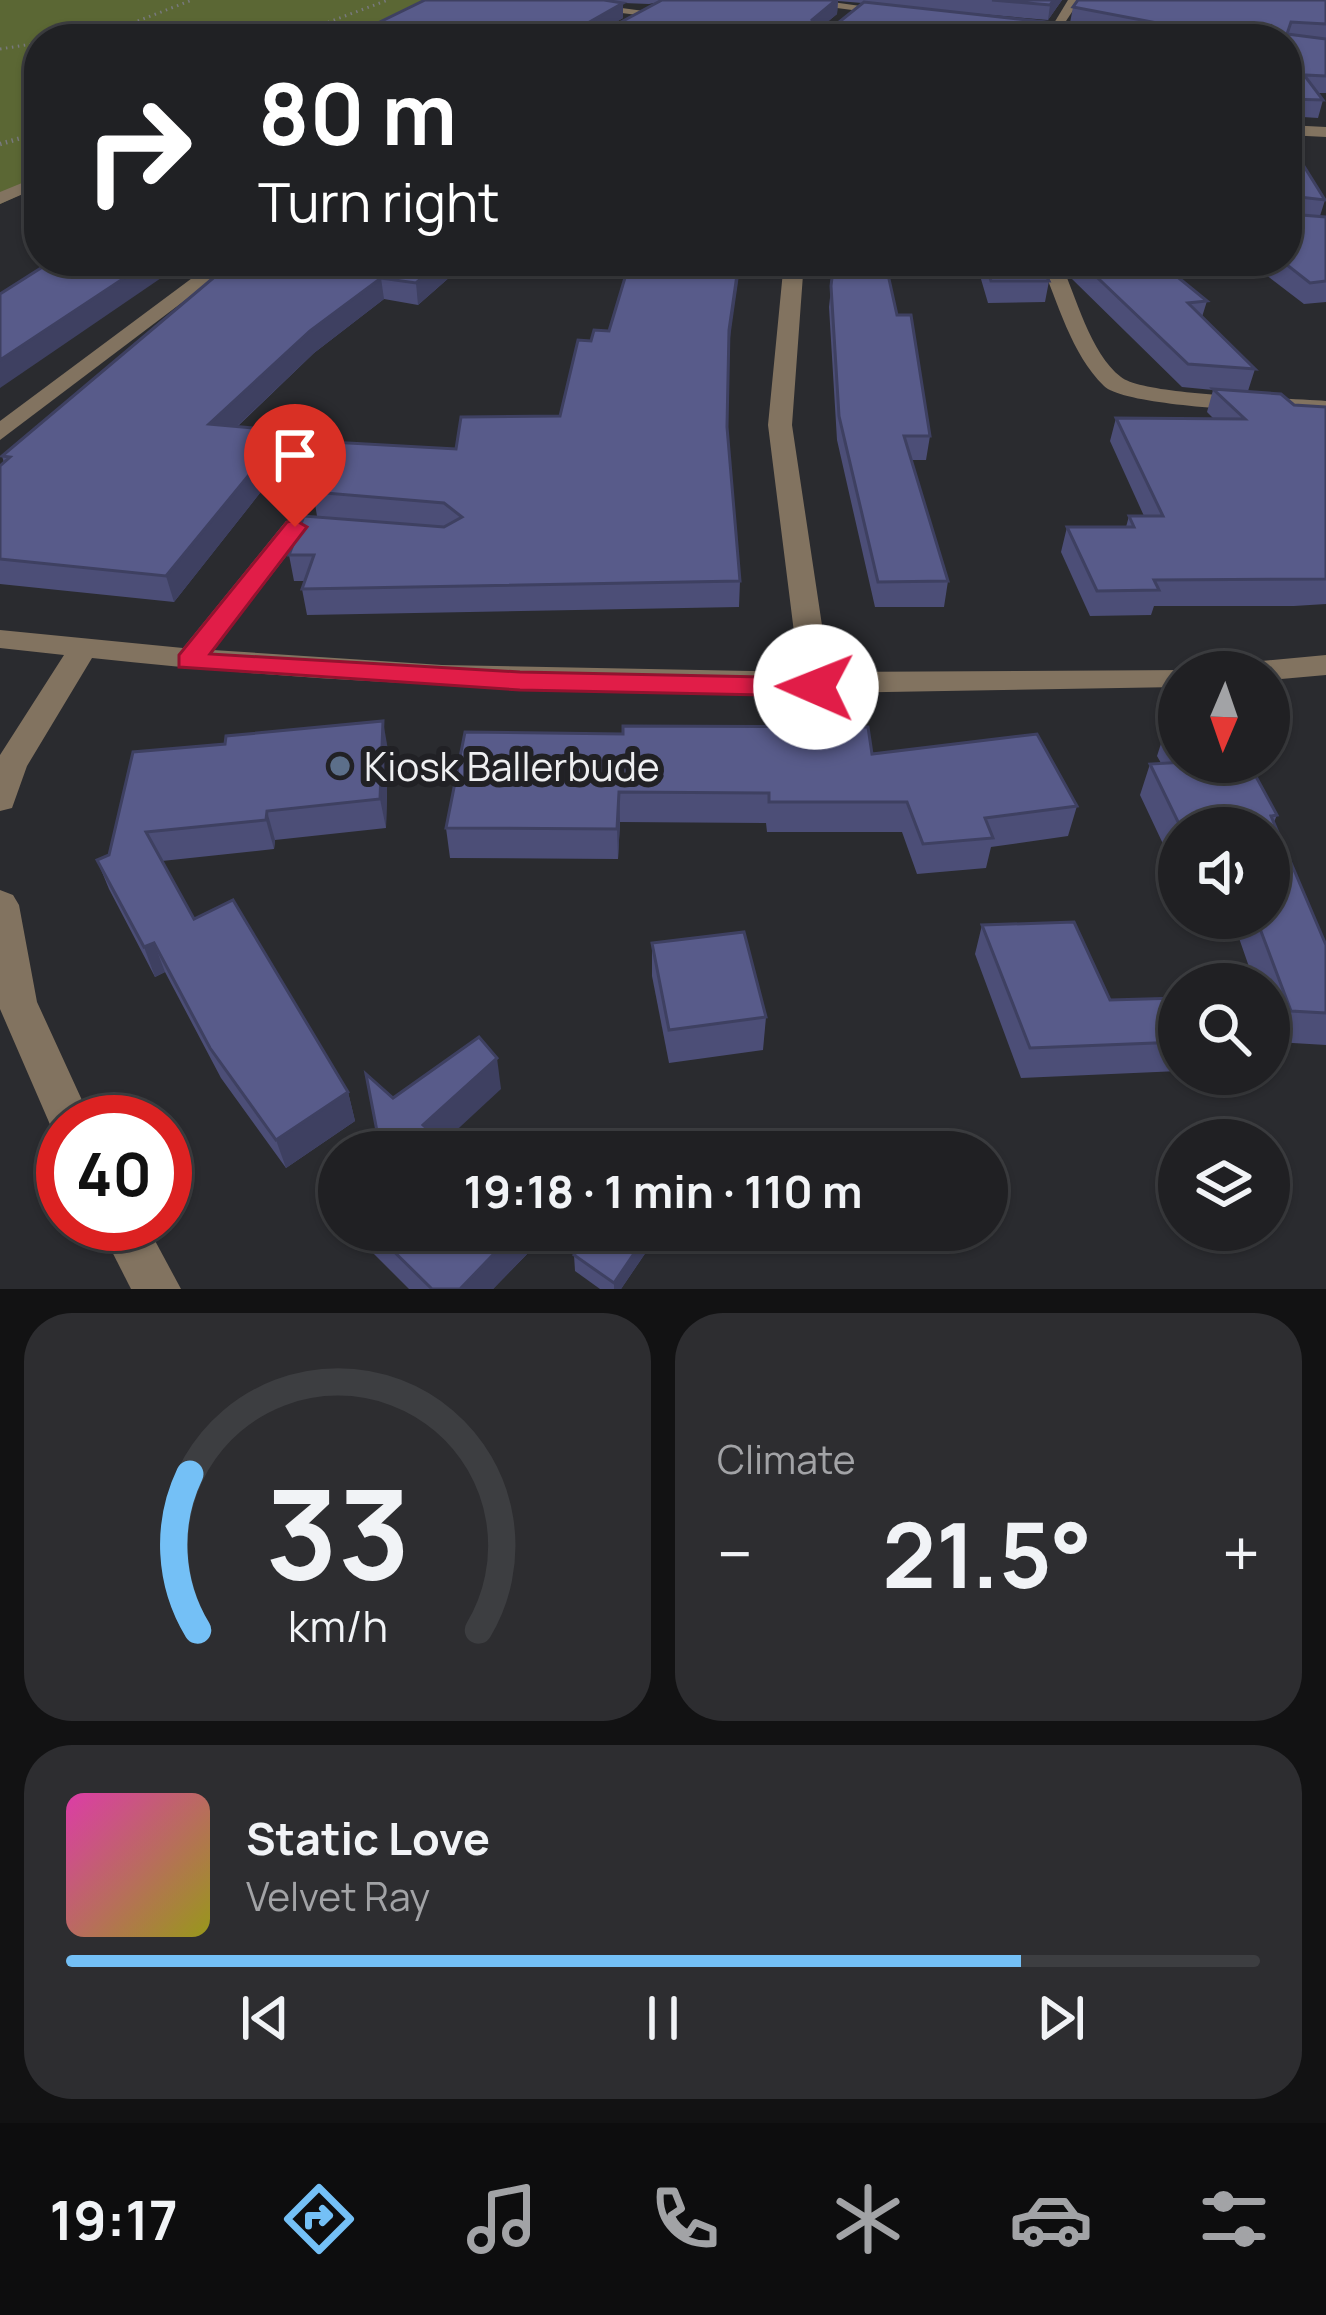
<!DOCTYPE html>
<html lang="en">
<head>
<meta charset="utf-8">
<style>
  body { margin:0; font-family:Manrope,sans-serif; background:#2d2d30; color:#f1f3f6; height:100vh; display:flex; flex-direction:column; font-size:45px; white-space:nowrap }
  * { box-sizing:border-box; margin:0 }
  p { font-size:39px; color:#a2a3a6 }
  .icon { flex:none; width:66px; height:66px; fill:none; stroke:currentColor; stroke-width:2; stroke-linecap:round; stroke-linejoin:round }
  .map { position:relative; height:1289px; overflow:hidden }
  .drawer { display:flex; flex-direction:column; gap:24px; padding:24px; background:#121213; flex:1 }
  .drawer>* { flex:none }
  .hud { position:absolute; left:24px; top:24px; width:1278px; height:252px; border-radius:48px; box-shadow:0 3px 9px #0004,0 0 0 3px #3d3e41; background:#202124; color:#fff; overflow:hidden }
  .needle { width:78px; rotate:182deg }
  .tools { position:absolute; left:1158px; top:651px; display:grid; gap:24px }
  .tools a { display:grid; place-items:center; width:132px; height:132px; border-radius:50%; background:#202023; box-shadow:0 3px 9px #0004,0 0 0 3px #3d3e41; font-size:60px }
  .speed { position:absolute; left:36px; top:1095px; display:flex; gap:24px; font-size:60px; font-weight:700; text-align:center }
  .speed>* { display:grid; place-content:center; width:156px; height:156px; border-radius:50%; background:#202023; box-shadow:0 3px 9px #0004,0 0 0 3px #3d3e41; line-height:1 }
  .speed .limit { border:18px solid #d22; background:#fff; color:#111 }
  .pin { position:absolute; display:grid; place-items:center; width:102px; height:102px; color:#fff; margin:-123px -51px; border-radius:50% 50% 50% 0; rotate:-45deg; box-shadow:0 0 12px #0007 }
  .pin .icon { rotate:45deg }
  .me { position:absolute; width:132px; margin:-66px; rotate:271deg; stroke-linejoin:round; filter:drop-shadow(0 0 9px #0008) }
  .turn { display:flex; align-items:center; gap:42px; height:252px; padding:0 36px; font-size:54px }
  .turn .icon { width:156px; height:156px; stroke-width:2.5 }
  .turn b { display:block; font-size:84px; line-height:102px }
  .big { font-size:90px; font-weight:700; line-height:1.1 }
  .drawer .tile { flex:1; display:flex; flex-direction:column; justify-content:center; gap:18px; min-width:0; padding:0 42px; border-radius:48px; background:#2d2d30 }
  .drawer .dial { align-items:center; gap:0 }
  .dial svg { height:312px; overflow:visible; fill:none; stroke:#3d3e41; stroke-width:7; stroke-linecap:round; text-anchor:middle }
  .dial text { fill:#f1f3f6; stroke:none }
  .song { display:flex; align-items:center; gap:36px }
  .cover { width:144px; height:144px; border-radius:18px; background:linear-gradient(135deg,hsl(320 70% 55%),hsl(60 70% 35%)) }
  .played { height:12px; border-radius:6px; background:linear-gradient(90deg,#74c0f6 80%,#3d3e41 80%) }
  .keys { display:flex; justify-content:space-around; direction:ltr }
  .heat { display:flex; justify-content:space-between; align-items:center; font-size:66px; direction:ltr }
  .drawer .tiles { flex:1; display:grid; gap:24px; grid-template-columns:1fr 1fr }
  .tile:last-child { grid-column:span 2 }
  .trip { position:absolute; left:318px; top:1131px; width:690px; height:120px; border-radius:60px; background:#202023; box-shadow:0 3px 9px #0004,0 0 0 3px #3d3e41; font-weight:700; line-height:120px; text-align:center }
  .menu { display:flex; height:192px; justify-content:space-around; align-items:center; background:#0d0d0e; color:#a2a3a6 }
  .menu .icon { width:84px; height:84px }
  .menu .active { color:#74c0f6 }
  .menu b { font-size:54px; color:#f1f3f6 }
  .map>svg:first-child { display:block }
</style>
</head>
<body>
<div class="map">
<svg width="1326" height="1289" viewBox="0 0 1326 1289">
  <rect width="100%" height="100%" fill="#2a2b2f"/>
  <path fill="#5b6734" d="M 0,0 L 444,0 L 359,39 L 39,39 L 39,186 L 0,204 Z"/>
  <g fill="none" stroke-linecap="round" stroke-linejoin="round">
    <g stroke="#78797d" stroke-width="3" stroke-dasharray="1.5 4.5" stroke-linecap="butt">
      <path d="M 62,39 L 130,24 L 192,0"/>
      <path d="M 283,39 L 388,0"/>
      <path d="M 0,49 L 39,43"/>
    </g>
    <path stroke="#78797d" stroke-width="4.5" stroke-dasharray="1.5 4.5" stroke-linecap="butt" d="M 0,144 L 39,133"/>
    <g fill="#827360" fill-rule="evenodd">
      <path d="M 520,0 L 562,0 L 659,13 L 653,17 Z"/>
      <path d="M 777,0 L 818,0 L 903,12 L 897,16 Z"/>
      <path d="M 1068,0 L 1080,0 L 1058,33 L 1048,33 Z"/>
      <path d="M 1287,125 L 1326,127 L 1326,137 L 1287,135 Z"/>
      <path d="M 39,176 L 39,187 L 0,204 L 0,192 Z"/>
      <path d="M 215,261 L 237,261 L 0,440 L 0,421 Z"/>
      <path d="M 784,261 L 804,261 L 792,425 L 829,672 L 1190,670 L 1179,672 L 1179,687 L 828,693 L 816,697 L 804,693 C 566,693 327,684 92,658 L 27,766 L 12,808 L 0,811 L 0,755 L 64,655 L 0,648 L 0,630 L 183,648 L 286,521 C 305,517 339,518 353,531 L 340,539 L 302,536 L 213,650 L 442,665 L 799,672 L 768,425 Z"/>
      <path d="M 1040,261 L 1060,261 C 1076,296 1090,353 1121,377 C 1144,396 1289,398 1326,401 L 1326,415 C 1287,412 1127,408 1104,386 C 1071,354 1058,302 1040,261 Z"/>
      <path d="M 1326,655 L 1326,675 L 1269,680 L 1269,672 L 1236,672 L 1251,662 Z"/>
      <path d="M 0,890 L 13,895 L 19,905 L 37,1002 L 92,1122 L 63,1122 L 63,1139 L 55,1136 L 0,1009 Z"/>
      <path d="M 98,1224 L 146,1224 L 181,1289 L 131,1289 Z"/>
    </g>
  </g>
  <g fill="#4c4e77" fill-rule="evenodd">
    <path d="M 425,0 L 1062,0 L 1048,20 L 957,12 L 1077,24 L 1070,23 L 1073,7 L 1326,0 L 1326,93 L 1317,93 L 1323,100 L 1318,118 L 1287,116 L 1287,39 L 371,27 ZM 838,1 L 862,3 L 833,27 L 821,27 L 837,14 ZM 659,2 L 610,28 L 607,27 L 623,18 L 623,3 L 649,4 Z"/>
    <path d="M 1287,139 L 1325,200 L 1320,216 L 1326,217 L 1326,302 L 1304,304 L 1248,261 L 1287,261 Z"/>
    <path d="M 212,261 L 468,261 L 418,305 L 384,299 L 314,353 L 237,427 L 285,431 L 290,455 L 174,602 L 0,584 L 0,466 L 4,463 L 2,456 L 212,278 L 209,263 Z"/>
    <path d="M 834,261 L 897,315 L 930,436 L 926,460 L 912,460 L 948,581 L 944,607 L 875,607 L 837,440 L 829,307 Z"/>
    <path d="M 961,261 L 1039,261 L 1049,281 L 1045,302 L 988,303 L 976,262 Z"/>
    <path d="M 1065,261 L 1158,261 L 1207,301 L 1202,317 L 1255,369 L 1248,391 L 1294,405 L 1326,407 L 1326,604 L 1294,606 L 1154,606 L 1151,615 L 1090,616 L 1061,552 L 1067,527 L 1126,527 L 1129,516 L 1144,516 L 1110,441 L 1116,418 L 1214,419 L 1207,412 L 1213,390 L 1182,387 L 1072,279 Z"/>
    <path d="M 609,331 L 728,350 L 727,427 L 740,581 L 739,607 L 307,615 L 302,589 L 305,581 L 294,581 L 289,555 L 317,516 L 313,492 L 560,416 L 591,341 Z"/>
    <path d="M 1167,725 L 1179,725 L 1179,762 L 1277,815 L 1274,822 L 1326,945 L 1326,1045 L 1276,1042 L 1269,1023 L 1269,984 L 1255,984 L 1232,918 L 1269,918 L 1269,828 L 1179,828 L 1179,862 L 1172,863 L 1140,795 L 1150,764 L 1161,763 L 1157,756 Z"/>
    <path d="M 623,734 L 872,754 L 1077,806 L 1068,836 L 991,847 L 986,868 L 917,874 L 902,832 L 767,832 L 766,823 L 620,822 L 618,859 L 450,858 L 446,828 Z"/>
    <path d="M 388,750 L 386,828 L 275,840 L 274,849 L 162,861 L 194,919 L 348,1092 L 355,1121 L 286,1168 L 221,1078 L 165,972 L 155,977 L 109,889 L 97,860 L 109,855 L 133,752 Z"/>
    <path d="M 982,925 L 1110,1000 L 1179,998 L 1179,1071 L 1021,1078 L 975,954 Z"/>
    <path d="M 652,943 L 766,1017 L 763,1050 L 669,1063 L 652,976 Z"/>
    <path d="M 361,1230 L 530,1230 L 532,1249 L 493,1289 L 409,1289 L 365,1245 Z"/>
    <path d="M 592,1230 L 661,1230 L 621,1289 L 600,1289 L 575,1271 L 574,1255 Z"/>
  </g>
  <g fill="#3e4061">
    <path d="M 838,0 L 837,14 L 811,36 L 812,20 Z"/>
    <path d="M 1054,0 L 1062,0 L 1048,20 L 1050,5 Z"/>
    <path d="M 623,3 L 623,18 L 589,38 L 588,23 Z"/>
    <path d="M 150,261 L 186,261 L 0,388 L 0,360 Z"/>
    <path d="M 442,261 L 468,261 L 418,305 L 416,283 Z"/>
    <path d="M 739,261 L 741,261 L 728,352 L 729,330 Z"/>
    <path d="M 381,278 L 384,299 L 314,353 L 214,448 L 209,424 L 310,331 Z"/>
    <path d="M 285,431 L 290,455 L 174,602 L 166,576 Z"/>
    <path d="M 383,721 L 388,750 L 386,828 L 380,799 Z"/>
    <path d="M 619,792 L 620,822 L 618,859 L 617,829 Z"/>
    <path d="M 267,811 L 275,840 L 274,849 L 266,820 Z"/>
    <path d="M 154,943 L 165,972 L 155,977 L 144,947 Z"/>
    <path d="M 497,1058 L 501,1089 L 433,1152 L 423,1125 Z"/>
    <path d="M 348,1092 L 355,1121 L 286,1168 L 276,1140 Z"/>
    <path d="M 517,1230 L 530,1230 L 532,1249 L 493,1289 L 460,1289 Z"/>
    <path d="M 650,1230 L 661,1230 L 621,1289 L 614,1289 L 614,1283 Z"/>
  </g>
  <g fill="#585b8a" stroke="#3e4061" stroke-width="3">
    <path d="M 425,0 L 604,0 L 623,3 L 588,23 L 610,28 L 662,0 L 836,0 L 812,20 L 815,28 L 833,27 L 864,2 L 1055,23 L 1158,28 L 1163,24 L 1073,7 L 1078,0 L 1326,0 L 1326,24 L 1291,22 L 1287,34 L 1326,39 L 1326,76 L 1304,75 L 1323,100 L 1287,99 L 1287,39 L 345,39 Z"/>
    <path d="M 992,0 L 1054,0 L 1050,5 Z"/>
    <path d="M 1287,139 L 1325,200 L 1290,196 L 1290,214 L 1326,217 L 1326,281 L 1310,283 L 1282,261 L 1287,261 Z"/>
    <path d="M 52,261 L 150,261 L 0,360 L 0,294 Z"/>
    <path d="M 212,261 L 442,261 L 416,283 L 381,278 L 310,331 L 209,424 L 285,431 L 166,576 L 0,559 L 0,466 L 10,457 L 2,456 L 218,274 L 209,263 Z"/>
    <path d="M 630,261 L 739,261 L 729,330 L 727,427 L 740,581 L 302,589 L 314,555 L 289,555 L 304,516 L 444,527 L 462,517 L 444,503 L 313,492 L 331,442 L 456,449 L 461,417 L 560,416 L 578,340 L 591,341 L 594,330 L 609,331 Z"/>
    <path d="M 834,261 L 885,261 L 897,315 L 911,315 L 930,436 L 904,436 L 948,581 L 878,582 L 839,416 L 831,286 Z"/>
    <path d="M 985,261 L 1039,261 L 1049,281 L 991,281 Z"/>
    <path d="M 1080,261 L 1158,261 L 1207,301 L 1188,303 L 1255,369 L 1188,364 Z"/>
    <path d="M 1213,389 L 1281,394 L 1294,405 L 1326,407 L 1326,579 L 1154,580 L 1159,590 L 1097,591 L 1067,527 L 1134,527 L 1129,516 L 1163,516 L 1116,418 L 1245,419 Z"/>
    <path d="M 383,721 L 380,799 L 267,811 L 266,820 L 146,832 L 194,919 L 233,900 L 348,1092 L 276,1140 L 210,1048 L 154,943 L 144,947 L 97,860 L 109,855 L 133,752 L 225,744 L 226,736 Z"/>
    <path d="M 1167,725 L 1179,725 L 1179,748 Z"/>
    <path d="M 623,726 L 868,727 L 872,754 L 1037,734 L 1077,806 L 985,818 L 993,838 L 923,844 L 907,802 L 769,802 L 769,793 L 619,792 L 617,829 L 446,828 L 465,732 L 623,734 Z"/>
    <path d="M 1186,762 L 1248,762 L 1277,815 L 1271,816 L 1326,945 L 1326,1013 L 1291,1011 L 1256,918 L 1269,918 L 1269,828 L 1181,828 L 1150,764 Z"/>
    <path d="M 1074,922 L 1110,1000 L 1179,998 L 1179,1042 L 1030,1048 L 982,925 Z"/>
    <path d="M 744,932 L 766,1017 L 669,1030 L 652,943 Z"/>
    <path d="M 479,1037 L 497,1058 L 423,1125 L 454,1152 L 381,1152 L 366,1074 L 393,1098 Z"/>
    <path d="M 372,1230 L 517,1230 L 460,1289 L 432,1289 Z"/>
    <path d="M 592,1230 L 650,1230 L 614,1283 L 574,1255 Z"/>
  </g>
  <path fill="#e11d48" stroke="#92132f" stroke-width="3" d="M 295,520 L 307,527 L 210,654 L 520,672 L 816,678 L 830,687 L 816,696 L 520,690 L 179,667 L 179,655 L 287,522 Z"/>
  <circle fill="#5c6f8a" stroke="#212125" stroke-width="4.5" cx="340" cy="766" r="12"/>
  <g text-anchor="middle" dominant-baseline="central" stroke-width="12" stroke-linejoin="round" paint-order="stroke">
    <g font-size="39" fill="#eeeff1" stroke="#212125" text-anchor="start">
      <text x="364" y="766">Kiosk Ballerbude</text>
    </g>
  </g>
</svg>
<div class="tools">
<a><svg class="needle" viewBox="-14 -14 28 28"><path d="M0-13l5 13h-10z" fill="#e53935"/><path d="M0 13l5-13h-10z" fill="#a2a3a6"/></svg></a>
<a><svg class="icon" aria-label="sound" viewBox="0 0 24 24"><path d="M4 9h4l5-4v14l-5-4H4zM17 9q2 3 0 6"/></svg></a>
<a><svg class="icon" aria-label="search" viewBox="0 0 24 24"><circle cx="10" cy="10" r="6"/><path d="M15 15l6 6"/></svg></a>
<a><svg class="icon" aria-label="layers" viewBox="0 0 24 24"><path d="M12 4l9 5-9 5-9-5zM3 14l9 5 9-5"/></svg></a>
</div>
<div class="speed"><div class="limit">40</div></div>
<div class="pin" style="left:295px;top:527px;background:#d93025"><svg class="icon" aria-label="arrive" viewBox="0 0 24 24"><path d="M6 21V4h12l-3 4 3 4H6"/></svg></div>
<svg class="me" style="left:816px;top:687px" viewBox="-20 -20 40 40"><circle r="19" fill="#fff"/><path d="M0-13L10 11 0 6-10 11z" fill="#e11d48"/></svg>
<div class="trip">19:18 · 1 min · 110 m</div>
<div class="hud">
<div class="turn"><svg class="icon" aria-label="right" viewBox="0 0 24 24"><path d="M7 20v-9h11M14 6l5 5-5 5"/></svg><div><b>80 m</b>Turn right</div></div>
</div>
</div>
<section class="drawer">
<div class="tiles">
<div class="tile dial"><svg viewBox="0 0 100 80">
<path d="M14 69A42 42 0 1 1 86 69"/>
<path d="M14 69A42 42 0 0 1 12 29" stroke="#74c0f6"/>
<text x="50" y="56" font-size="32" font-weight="700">33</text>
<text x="50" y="72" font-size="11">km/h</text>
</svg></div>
<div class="tile"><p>Climate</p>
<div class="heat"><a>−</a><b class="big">21.5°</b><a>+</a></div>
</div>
<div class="tile">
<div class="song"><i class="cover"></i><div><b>Static Love</b><p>Velvet Ray</p></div></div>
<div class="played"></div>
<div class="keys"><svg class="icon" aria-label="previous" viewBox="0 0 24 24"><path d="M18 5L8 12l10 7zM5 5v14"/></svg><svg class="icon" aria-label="pause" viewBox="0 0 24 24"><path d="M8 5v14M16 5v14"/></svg><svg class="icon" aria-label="next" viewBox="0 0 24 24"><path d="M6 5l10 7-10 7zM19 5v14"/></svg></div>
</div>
</div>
</section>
<nav class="menu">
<b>19:17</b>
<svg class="icon active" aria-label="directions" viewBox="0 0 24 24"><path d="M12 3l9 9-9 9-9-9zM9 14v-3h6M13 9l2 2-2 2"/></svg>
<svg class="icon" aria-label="music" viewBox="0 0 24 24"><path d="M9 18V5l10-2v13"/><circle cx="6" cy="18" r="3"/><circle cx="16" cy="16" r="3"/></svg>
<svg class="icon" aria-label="phone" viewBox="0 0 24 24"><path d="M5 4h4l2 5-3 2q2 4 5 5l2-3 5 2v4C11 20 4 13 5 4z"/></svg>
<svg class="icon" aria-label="climate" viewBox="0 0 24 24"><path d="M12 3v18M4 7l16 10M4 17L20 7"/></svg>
<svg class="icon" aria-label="car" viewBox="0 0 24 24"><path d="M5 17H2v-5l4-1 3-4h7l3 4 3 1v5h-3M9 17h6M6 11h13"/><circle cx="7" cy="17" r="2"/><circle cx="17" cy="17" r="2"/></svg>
<svg class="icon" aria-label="filters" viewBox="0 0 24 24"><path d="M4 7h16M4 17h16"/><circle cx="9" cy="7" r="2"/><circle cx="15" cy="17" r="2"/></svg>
</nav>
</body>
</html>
